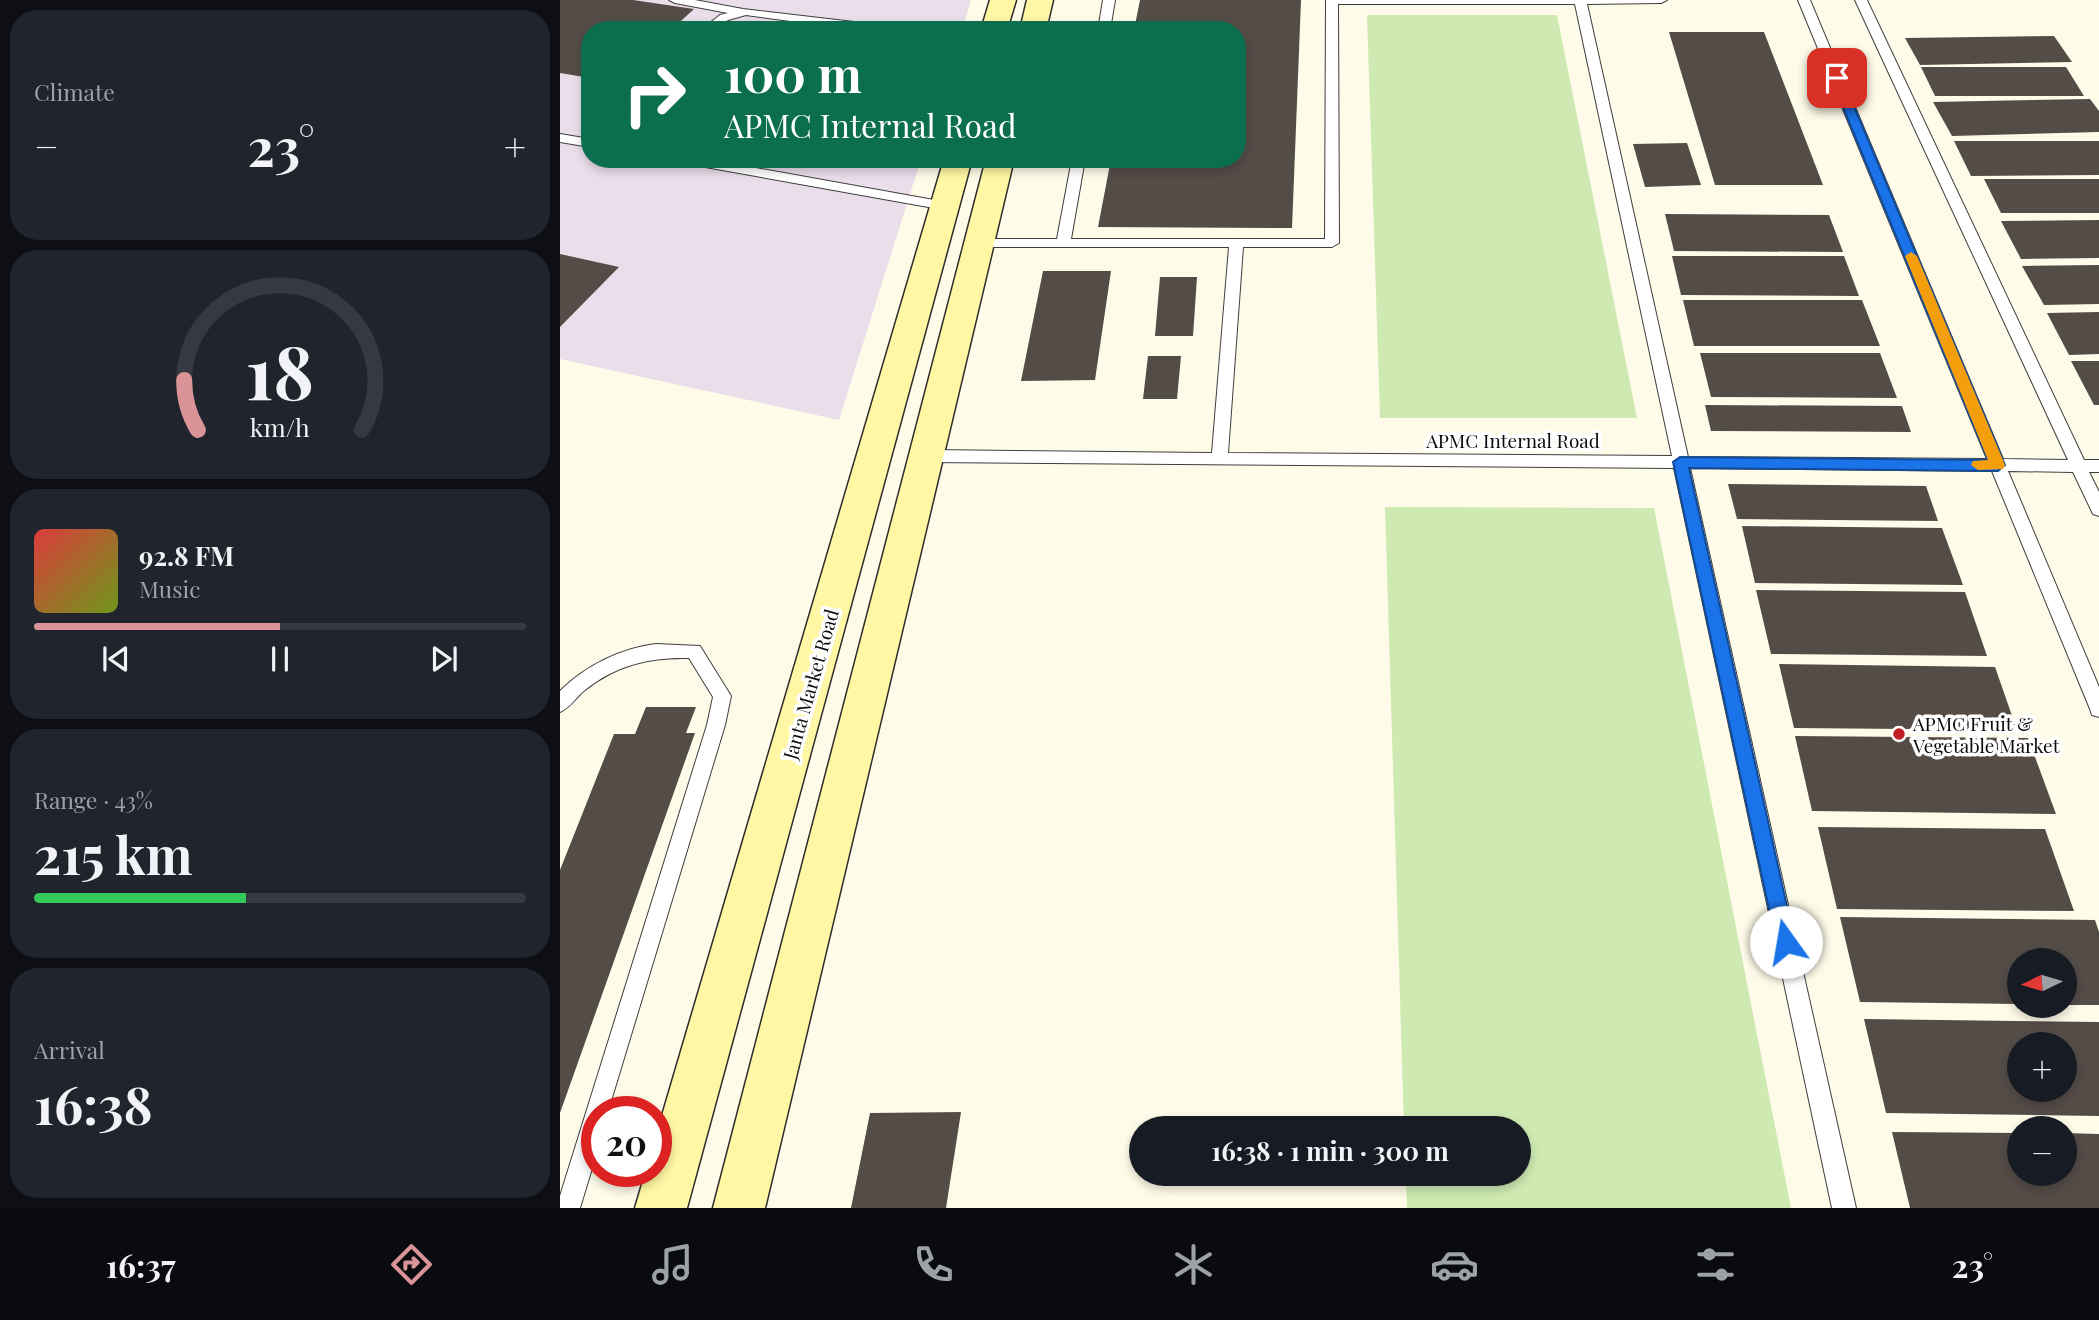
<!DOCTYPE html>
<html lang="en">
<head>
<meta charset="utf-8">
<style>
  body { margin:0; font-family:"Playfair Display",serif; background:#20242c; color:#f1f3f6; height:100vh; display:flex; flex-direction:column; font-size:26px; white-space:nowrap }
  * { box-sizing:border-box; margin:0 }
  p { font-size:23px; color:#9ea1a6 }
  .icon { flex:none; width:38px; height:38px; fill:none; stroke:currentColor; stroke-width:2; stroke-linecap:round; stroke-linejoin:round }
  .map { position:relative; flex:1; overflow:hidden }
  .side { display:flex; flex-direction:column; gap:10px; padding:10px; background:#0d0f14; width:560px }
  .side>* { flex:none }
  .hud { position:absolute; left:21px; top:21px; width:665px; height:147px; border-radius:28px; box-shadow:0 4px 10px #0003; background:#0b6e4f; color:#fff; overflow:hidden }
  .needle { width:46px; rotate:265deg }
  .buttons { position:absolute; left:1447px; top:948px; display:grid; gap:14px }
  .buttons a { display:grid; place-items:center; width:70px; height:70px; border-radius:50%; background:#171b24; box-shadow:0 4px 10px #0003; font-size:35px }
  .speed { position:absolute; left:21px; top:1096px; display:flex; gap:14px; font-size:35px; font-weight:700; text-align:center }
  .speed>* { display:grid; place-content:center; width:91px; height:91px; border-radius:50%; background:#171b24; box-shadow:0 4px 10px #0003; line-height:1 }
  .speed .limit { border:10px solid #d22; background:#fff; color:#111 }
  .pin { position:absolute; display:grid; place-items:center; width:60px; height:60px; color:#fff; margin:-30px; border-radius:14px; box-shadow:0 4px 10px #0006 }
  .me { position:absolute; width:77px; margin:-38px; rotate:347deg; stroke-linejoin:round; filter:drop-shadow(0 0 5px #0008) }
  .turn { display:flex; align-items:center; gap:24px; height:147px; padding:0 28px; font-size:32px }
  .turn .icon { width:91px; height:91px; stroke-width:2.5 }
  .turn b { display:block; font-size:49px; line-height:60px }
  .big { font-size:52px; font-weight:700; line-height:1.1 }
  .side .tile { flex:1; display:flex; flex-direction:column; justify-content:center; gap:10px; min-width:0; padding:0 24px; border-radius:28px; background:#20242c }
  .side .dial { align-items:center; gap:0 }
  .dial svg { height:182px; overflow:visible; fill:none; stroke:#363941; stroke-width:7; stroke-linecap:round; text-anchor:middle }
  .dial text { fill:#f1f3f6; stroke:none }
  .song { display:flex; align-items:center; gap:21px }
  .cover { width:84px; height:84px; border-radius:10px; background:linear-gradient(135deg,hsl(0 70% 55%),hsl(80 70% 35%)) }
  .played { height:7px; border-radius:4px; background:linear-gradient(90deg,#da9497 50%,#363941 50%) }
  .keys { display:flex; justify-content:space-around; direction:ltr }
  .heat { display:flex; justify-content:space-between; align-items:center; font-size:38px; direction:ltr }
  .charge { height:10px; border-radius:5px; background:linear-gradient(90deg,#34c759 43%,#363941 0) }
  .trip { position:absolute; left:569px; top:1116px; width:402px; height:70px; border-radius:35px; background:#171b24; box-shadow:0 4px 10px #0003; font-weight:700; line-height:70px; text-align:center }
  .dock { display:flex; height:112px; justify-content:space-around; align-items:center; background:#090b0e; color:#9ea1a6 }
  .dock .icon { width:49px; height:49px }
  .dock .selected { color:#da9497 }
  .dock b { font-size:32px; color:#f1f3f6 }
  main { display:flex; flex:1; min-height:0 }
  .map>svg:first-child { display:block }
</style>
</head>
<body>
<main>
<section class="side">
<div class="tile"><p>Climate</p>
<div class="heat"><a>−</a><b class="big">23°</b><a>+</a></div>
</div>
<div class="tile dial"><svg viewBox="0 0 100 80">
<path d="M14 69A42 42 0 1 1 86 69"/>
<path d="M14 69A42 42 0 0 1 8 47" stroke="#da9497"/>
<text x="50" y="56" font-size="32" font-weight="700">18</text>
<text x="50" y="72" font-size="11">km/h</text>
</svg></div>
<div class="tile">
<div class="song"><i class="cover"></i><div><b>92.8 FM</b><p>Music</p></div></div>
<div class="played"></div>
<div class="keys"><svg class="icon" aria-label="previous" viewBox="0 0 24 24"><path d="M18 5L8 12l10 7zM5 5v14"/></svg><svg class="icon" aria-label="pause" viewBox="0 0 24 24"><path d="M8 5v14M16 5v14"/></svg><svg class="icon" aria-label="next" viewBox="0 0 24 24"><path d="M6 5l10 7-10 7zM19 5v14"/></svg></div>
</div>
<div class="tile"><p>Range · 43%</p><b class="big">215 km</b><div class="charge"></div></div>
<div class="tile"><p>Arrival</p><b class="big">16:38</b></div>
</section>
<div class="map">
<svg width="1539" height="1208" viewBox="0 0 1539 1208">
  <rect width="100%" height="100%" fill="#fffbe9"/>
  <path fill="#eadeeb" d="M 0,0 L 411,0 L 402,30 L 30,30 L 30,159 L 361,159 L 279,420 L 0,359 Z"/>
  <g fill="#ceeab2">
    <path d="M 807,15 L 997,15 L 1077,418 L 820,418 Z"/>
    <path d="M 825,507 L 1094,508 L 1231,1208 L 847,1208 L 846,1174 L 959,1174 L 959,1129 L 844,1129 Z"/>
  </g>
  <g fill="#544c47" fill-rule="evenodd">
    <path d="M 0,0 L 73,0 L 134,9 L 111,30 L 30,30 L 30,78 L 0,73 Z"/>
    <path d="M 580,0 L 741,0 L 732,228 L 538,227 L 551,159 L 677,159 L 677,30 L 574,30 Z"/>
    <path d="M 1109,32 L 1204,32 L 1263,185 L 1155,185 Z"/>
    <path d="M 1494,36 L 1512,62 L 1360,65 L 1345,38 Z"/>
    <path d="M 1361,67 L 1506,67 L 1524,96 L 1375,96 Z"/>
    <path d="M 1530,99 L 1539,111 L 1539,132 L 1392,136 L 1373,102 Z"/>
    <path d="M 1394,141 L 1539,141 L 1539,175 L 1411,176 Z"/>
    <path d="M 1127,143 L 1141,185 L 1085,187 L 1073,144 Z"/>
    <path d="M 1424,179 L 1539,179 L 1539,213 L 1441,213 Z"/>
    <path d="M 1105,214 L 1269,215 L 1283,252 L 1114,251 Z"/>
    <path d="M 1539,220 L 1539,258 L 1461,259 L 1441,221 Z"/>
    <path d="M 0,254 L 59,267 L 0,327 Z"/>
    <path d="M 1112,256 L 1284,256 L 1299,296 L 1121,295 Z"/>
    <path d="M 1539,265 L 1539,304 L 1484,305 L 1462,266 Z"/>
    <path d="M 483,271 L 551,271 L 535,380 L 461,381 Z"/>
    <path d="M 600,277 L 637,277 L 633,336 L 595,336 Z"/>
    <path d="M 1123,300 L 1302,300 L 1320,346 L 1134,346 Z"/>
    <path d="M 1539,312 L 1539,354 L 1509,355 L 1487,313 Z"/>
    <path d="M 1140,353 L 1320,353 L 1337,398 L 1151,397 Z"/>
    <path d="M 588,356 L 621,356 L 617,399 L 583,399 Z"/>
    <path d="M 1511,361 L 1539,361 L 1539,405 L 1534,405 Z"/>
    <path d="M 1145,405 L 1342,406 L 1351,432 L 1151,431 Z"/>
    <path d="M 1168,484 L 1366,486 L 1378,521 L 1177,519 Z"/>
    <path d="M 1182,526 L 1382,528 L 1403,585 L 1195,583 Z"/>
    <path d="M 1196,590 L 1405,592 L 1427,656 L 1211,654 Z"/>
    <path d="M 1219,664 L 1435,667 L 1457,730 L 1234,728 Z"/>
    <path d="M 86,707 L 136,707 L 126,733 L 135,733 L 0,1113 L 0,870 L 54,734 L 75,734 Z"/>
    <path d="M 1235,736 L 1468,738 L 1496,814 L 1252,811 Z"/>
    <path d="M 1258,827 L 1485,829 L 1514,911 L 1277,909 Z"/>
    <path d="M 1280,917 L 1535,920 L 1539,932 L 1539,1005 L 1505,1005 L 1505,961 L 1460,961 L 1460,1004 L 1300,1002 Z"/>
    <path d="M 1304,1019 L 1539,1022 L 1539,1116 L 1326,1113 ZM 1460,1045 L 1505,1045 L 1505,1090 L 1460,1090 Z"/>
    <path d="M 401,1112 L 386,1208 L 291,1208 L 310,1113 Z"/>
    <path d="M 1332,1132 L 1460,1133 L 1460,1174 L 1505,1174 L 1505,1133 L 1539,1134 L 1539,1208 L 1350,1208 Z"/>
  </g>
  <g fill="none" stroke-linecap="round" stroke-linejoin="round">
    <defs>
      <g id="lane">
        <path d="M 109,0 L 135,0 L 183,9 L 328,26 L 334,30 L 298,30 L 186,15 L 168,20 L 155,30 L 141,30 L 160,15 L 168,13 L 115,3 Z"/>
        <path d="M 543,0 L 555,0 L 550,30 L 538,30 Z"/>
        <path d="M 766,0 L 1107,0 L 1101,3 L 1027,4 L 1128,457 L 1427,459 L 1238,0 L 1250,0 L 1443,459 L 1508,460 L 1295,0 L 1307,0 L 1524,460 L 1539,460 L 1539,472 L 1529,472 L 1539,492 L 1539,516 L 1533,514 L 1513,472 L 1448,471 L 1539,687 L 1539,717 L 1532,715 L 1530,709 L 1432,471 L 1130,468 L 1296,1208 L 1272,1208 L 1114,468 L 367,462 L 359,456 L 367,450 L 652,453 L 669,247 L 420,247 L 413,243 L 420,239 L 497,239 L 512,159 L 525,159 L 511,239 L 765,239 ZM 778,4 L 1015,4 L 1112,456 L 668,453 L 683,247 L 772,247 L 779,243 Z"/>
        <path d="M 0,134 L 30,139 L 30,147 L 0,142 Z"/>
        <path d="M 117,159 L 146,159 L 385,202 L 392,206 L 385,210 L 123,163 Z"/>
        <path d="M 96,644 L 140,646 L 171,696 L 165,725 L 48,1111 L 37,1111 L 37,1152 L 20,1208 L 0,1208 L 0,1196 L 147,725 L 153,697 L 129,658 C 90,657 56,665 25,690 C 16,697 10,708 0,712 L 0,691 C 25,666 61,648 96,644 Z"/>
      </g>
      <g id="secondary">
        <path d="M 430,0 L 456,0 L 447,30 L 421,30 Z"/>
        <path d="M 467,0 L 493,0 L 486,30 L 460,30 Z"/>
        <path d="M 384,159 L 412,159 L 127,1208 L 75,1208 L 86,1171 L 96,1171 L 96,1136 Z"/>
        <path d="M 426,159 L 454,159 L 205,1208 L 153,1208 Z"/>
      </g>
    </defs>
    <use href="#lane" stroke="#3e3e3e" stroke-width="2"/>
    <use href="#secondary" stroke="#2d2d2d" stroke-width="3"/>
    <use href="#lane" fill="#fff" fill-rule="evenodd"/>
    <use href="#secondary" fill="#fff7a4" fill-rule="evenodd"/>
  </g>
  <path fill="#1a73e8" stroke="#114b97" stroke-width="2" d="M 1273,75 L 1282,78 L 1445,465 L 1438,471 L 1129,468 L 1235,942 L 1232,948 L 1226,951 L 1219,948 L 1216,942 L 1113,462 L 1120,457 L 1428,460 L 1271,78 Z"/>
  <path fill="#f59e0b" d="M 1351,252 L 1357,256 L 1445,465 L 1443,469 L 1418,470 L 1411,465 L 1413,461 L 1428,460 L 1345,256 Z"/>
  <circle fill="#bf1f23" stroke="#fff" stroke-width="2.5" cx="1339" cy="734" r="7"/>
  <g text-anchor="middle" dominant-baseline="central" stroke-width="7" stroke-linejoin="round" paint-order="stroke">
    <g font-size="19" fill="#0b0b0b" stroke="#fff">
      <text x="953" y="440">APMC Internal Road</text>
      <text transform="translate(250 684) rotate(-74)">Janta Market Road</text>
    </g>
    <g font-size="19" fill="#0b0b0b" stroke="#fff" text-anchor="start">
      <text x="1353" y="723">APMC Fruit &amp;<tspan x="1353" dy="22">Vegetable Market</tspan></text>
    </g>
  </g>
</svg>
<div class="buttons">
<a><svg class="needle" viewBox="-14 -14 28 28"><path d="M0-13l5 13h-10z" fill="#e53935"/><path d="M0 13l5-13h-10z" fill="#9ea1a6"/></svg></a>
<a>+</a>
<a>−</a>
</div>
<div class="speed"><div class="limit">20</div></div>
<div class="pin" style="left:1277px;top:78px;background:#d93025"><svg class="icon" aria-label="arrive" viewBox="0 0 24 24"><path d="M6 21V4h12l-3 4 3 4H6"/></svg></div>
<svg class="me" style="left:1226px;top:942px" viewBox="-20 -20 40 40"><circle r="19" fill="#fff"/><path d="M0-13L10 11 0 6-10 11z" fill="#1a73e8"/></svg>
<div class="trip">16:38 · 1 min · 300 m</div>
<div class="hud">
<div class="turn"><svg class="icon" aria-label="right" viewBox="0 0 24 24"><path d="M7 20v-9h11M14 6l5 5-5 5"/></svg><div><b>100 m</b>APMC Internal Road</div></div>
</div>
</div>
</main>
<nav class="dock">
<b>16:37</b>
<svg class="icon selected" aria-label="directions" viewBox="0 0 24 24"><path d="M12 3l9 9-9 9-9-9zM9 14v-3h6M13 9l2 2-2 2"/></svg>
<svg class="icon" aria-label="music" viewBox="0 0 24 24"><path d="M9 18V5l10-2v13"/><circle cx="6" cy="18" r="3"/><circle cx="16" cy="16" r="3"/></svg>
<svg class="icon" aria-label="phone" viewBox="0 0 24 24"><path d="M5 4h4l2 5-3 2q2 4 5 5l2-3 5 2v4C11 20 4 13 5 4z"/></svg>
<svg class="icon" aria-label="climate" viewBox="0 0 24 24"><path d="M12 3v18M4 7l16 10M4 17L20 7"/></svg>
<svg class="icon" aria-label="car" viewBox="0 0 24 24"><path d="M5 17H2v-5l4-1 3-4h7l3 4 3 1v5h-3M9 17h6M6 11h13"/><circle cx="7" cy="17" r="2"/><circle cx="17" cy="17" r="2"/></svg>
<svg class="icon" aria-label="filters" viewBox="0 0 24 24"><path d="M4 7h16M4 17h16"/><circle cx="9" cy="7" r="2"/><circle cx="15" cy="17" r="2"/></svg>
<b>23°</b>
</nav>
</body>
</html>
